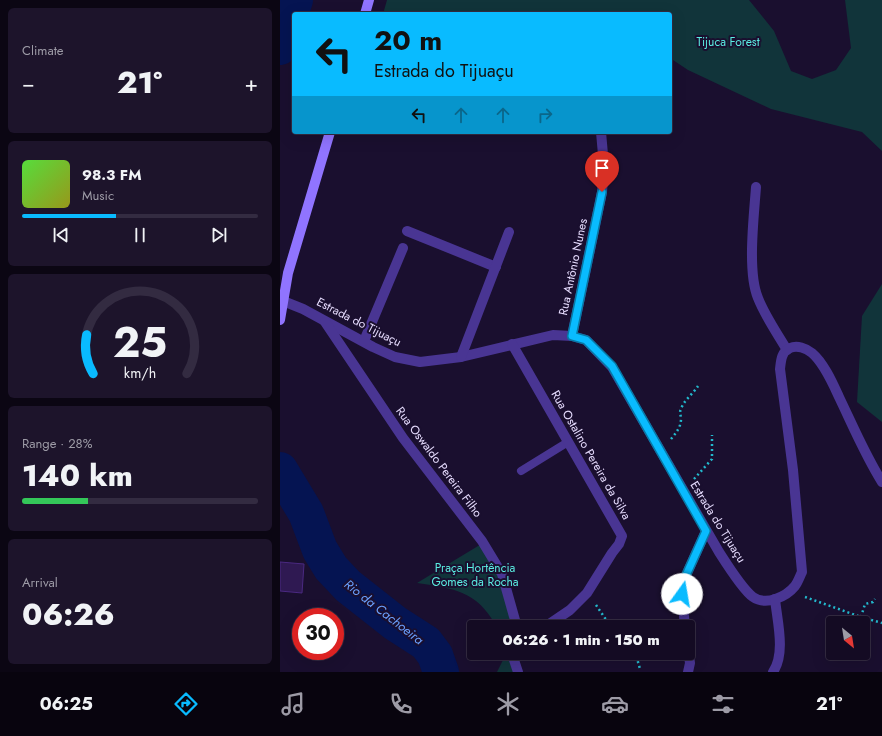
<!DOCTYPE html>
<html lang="en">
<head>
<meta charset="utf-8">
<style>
  body { margin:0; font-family:Jost,sans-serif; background:#1d142b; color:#f1f3f6; height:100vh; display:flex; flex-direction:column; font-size:15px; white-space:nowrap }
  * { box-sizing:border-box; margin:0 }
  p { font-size:13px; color:#9d9ba6 }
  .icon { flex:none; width:22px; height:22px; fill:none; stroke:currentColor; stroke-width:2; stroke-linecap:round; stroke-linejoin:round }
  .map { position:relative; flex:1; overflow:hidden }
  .details { display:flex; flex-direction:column; gap:8px; padding:8px; background:#0b0613; width:280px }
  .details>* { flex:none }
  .hud { position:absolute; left:12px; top:12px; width:380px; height:122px; border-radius:4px; box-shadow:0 4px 16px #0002,0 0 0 1px #332b41; background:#09bbff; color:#111; overflow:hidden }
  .needle { width:26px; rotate:150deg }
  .controls { position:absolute; left:546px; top:616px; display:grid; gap:8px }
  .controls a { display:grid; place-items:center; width:44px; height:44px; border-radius:4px; background:#140b23; box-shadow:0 4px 16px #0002,0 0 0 1px #332b41; font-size:20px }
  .speed { position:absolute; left:12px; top:608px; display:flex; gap:8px; font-size:20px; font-weight:700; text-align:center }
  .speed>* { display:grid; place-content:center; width:52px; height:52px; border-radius:50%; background:#140b23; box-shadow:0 4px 16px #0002,0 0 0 1px #332b41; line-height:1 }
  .speed .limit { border:6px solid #d22; background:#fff; color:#111 }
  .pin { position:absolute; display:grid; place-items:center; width:34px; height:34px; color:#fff; margin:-41px -17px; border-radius:50% 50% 50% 0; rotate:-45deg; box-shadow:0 0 4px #0007 }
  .pin .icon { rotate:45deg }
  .me { position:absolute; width:44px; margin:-22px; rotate:13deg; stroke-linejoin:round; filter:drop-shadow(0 0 3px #0008) }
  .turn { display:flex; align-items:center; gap:14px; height:84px; padding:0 16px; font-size:18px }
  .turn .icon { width:52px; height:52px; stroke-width:2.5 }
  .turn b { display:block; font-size:28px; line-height:34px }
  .lanes { display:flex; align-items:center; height:38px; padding:0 16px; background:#0003; justify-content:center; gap:20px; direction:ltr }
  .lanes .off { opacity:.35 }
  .big { font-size:30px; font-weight:800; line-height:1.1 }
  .details .tile { flex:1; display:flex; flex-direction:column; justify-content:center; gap:6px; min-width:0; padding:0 14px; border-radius:6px; background:#1d142b }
  .details .dial { align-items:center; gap:0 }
  .dial svg { height:104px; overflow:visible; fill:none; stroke:#332b41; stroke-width:7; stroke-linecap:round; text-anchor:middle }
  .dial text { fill:#f1f3f6; stroke:none }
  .song { display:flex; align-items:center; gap:12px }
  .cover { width:48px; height:48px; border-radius:6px; background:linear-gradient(135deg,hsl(110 70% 55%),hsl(60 70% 35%)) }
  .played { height:4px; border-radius:2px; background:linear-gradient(90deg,#09bbff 40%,#332b41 40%) }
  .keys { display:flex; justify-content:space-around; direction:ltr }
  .heat { display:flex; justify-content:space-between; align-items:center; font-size:22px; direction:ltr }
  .charge { height:6px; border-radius:3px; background:linear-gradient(90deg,#34c759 28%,#332b41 0) }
  .trip { position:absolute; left:187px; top:620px; width:228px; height:40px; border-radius:4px; background:#140b23; box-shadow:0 4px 16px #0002,0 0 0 1px #332b41; font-weight:800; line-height:40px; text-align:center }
  .menu { display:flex; height:64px; justify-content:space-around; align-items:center; background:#08040e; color:#9d9ba6 }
  .menu .icon { width:28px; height:28px }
  .menu .on { color:#09bbff }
  .menu b { font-size:18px; color:#f1f3f6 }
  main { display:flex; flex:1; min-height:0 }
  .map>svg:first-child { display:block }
</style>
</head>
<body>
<main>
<section class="details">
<div class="tile"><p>Climate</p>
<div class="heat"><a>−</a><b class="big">21°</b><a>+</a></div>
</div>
<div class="tile">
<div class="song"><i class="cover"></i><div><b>98.3 FM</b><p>Music</p></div></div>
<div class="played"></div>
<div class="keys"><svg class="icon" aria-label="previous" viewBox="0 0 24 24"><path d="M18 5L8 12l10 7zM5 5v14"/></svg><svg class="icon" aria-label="pause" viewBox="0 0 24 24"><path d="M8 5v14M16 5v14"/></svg><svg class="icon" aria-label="next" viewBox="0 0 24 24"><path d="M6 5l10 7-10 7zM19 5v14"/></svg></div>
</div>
<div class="tile dial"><svg viewBox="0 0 100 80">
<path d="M14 69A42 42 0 1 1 86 69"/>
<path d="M14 69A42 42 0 0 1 9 39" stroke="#09bbff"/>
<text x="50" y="56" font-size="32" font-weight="700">25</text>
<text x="50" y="72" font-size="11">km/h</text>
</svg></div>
<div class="tile"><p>Range · 28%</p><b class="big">140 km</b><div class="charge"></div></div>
<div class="tile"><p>Arrival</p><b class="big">06:26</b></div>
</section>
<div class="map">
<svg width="602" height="672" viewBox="0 0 602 672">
  <rect width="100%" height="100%" fill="#1a0f2f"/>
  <g fill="#11343a">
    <path d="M 107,0 L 469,0 L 494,31 L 511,71 L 532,79 L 556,70 L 571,48 L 565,0 L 602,0 L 602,151 L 582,132 L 491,109 L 408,70 L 390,58 L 390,14 L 103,14 Z"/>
    <path d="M 602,284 L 602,422 L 577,402 L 582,316 Z"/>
    <path d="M 203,543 L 222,574 L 237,627 L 217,627 C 196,590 175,589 137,583 Z"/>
    <path d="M 224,653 L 234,653 L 238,672 L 217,672 L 225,656 Z"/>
  </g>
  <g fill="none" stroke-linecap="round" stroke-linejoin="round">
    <g stroke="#051452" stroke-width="36">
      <path d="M 0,47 L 15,0"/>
      <path d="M 0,470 L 26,513 L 40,550 L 51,568 L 68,586 L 115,623 L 146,643 L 155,655 L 161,672"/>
    </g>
  </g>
  <path fill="#2f1952" stroke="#4a2981" d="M 0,562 L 24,564 L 22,593 L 0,591 Z"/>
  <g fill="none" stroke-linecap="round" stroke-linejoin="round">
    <g stroke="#23b9cd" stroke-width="2.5" stroke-dasharray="2 3" stroke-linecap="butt">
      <path d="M 391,439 C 396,433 401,427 401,419 C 401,415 399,413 401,409 C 404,400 413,394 418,386"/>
      <path d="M 414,479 L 432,459 L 432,435"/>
      <path d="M 525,597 L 581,617 L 602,623"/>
      <path d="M 316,605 L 331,627"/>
      <path d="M 581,617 L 585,604 L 593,602 L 595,599"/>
      <path d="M 353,653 L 356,655 L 360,669"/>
    </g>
    <path stroke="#493593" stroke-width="8" d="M 241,471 L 288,442"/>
    <g stroke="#493593" stroke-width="10">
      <path d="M 476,187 C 474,216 467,272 478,298 C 485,316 497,333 507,350"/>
      <path d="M 127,231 L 216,267"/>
      <path d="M 3,301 L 23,309 L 93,347 L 115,357 L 140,362 L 181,357 L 273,335 L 292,336 L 306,340 L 332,367 L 439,552 C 446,563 463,590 473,597 C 486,606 506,597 515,586 C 518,582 520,576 522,572 L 513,470 L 500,369 C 501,361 501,352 510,348 C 517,345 526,348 532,353 C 544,363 553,384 559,397 C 573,426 585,455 602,482"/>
      <path d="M 45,322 L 123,438 L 202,541 L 222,574 L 237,627"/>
      <path d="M 292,336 L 322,192 L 324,166 L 321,132"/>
      <path d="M 84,341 L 123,248"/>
      <path d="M 232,344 L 342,536 L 339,544 L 332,553 L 307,593 L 290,610 L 265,627"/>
      <path d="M 181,357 L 229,232"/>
      <path d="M 405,627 L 402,594 L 403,582 L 426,531"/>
      <path d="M 408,650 L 410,663 L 408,672"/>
      <path d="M 234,653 L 233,657 L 238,672"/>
      <path d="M 493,672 C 506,653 497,620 495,599"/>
    </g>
    <g stroke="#9074ff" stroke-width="10">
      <path d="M 85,14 L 89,0"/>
      <path d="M 0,320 L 8,273 L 50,132"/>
    </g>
  </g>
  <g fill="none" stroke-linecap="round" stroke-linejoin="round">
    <defs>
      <path id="route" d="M 322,192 L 292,336 L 306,340 L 332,366 L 426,531 L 403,582 L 402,594"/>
    </defs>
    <use href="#route" stroke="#067aa6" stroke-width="10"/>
    <use href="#route" stroke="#09bbff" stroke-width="7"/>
  </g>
  <g text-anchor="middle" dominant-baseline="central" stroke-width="4" stroke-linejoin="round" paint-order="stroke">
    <g font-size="12" fill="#5bede2" stroke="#1a0f2f">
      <text x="448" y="42">Tijuca Forest</text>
      <text x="195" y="568">Praça Hortência<tspan x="195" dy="14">Gomes da Rocha</tspan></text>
    </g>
    <g font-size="12" fill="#e7ddff" stroke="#1a0f2f">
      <text transform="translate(293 267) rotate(-78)">Rua Antônio Nunes</text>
      <text transform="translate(79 322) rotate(27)">Estrada do Tijuaçu</text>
      <text transform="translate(311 455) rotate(60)">Rua Ostalino Pereira da Silva</text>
      <text transform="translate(159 462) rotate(53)">Rua Oswaldo Pereira Filho</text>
      <text transform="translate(438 522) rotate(58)">Estrada do Tijuaçu</text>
    </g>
    <g font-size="13" font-style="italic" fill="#6ba1ff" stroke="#1a0f2f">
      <text transform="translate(104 612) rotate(38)">Rio da Cachoeira</text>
    </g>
  </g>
</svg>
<div class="controls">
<a><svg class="needle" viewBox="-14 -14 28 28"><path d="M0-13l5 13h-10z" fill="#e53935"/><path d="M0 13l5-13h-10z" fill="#9d9ba6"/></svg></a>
</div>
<div class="speed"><div class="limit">30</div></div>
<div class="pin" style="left:322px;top:192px;background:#d93025"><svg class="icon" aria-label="arrive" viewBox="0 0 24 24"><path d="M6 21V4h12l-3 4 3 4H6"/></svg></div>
<svg class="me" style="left:402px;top:594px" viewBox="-20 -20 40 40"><circle r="19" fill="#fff"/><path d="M0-13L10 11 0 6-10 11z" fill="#09bbff"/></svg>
<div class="trip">06:26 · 1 min · 150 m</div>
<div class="hud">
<div class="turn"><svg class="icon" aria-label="left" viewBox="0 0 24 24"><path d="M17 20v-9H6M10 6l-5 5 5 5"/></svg><div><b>20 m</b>Estrada do Tijuaçu</div></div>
<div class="lanes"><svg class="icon" aria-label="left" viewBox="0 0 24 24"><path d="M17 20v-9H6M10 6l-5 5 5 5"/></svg><svg class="icon off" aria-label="ahead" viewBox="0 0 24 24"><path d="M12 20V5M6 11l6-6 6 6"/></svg><svg class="icon off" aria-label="ahead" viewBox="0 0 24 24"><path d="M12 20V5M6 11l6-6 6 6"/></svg><svg class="icon off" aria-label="right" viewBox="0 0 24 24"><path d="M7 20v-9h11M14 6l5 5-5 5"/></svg></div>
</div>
</div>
</main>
<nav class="menu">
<b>06:25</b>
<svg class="icon on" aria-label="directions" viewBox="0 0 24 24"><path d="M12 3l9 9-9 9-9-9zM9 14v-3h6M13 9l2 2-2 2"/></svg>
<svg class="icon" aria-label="music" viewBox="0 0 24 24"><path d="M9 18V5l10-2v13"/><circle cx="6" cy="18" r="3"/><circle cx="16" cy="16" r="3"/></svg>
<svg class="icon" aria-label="phone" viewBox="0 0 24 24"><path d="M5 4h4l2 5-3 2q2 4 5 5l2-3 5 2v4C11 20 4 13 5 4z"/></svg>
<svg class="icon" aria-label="climate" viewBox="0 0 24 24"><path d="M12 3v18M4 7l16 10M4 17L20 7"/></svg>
<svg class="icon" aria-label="car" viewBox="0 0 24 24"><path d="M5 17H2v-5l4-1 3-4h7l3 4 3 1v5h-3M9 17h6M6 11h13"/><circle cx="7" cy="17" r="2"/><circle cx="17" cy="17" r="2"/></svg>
<svg class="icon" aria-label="filters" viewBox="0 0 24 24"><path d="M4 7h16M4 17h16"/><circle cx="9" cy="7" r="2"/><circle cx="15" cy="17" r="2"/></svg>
<b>21°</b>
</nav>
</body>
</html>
